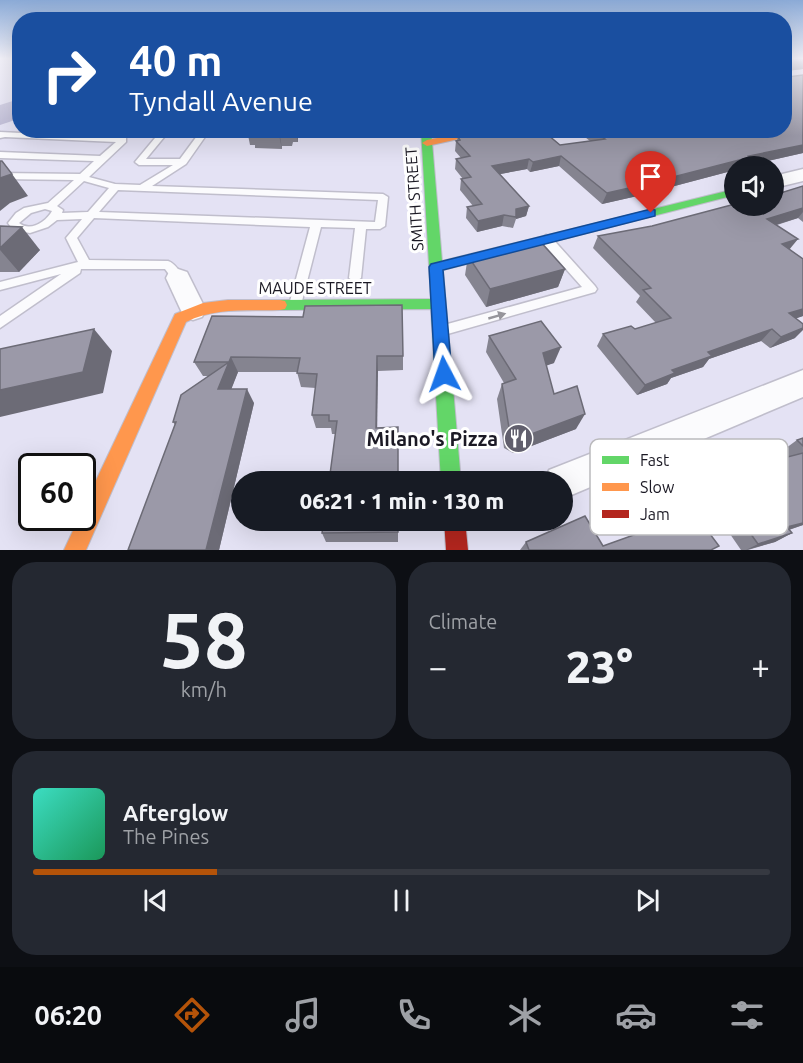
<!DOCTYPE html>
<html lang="en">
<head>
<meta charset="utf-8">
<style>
  body { margin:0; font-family:Ubuntu,sans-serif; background:#242831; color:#f1f3f6; height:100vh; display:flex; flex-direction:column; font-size:22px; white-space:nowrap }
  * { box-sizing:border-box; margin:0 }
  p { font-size:20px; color:#9ea1a6 }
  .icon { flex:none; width:33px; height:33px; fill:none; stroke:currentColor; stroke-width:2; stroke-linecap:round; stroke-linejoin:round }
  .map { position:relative; height:550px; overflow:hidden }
  .side { display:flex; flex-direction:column; gap:12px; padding:12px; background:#0d0f14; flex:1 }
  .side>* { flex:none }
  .guide { position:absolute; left:12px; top:12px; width:780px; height:126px; border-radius:24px; box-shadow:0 6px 24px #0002; background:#1a4fa0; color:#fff; overflow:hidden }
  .controls { position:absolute; left:724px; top:156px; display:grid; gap:12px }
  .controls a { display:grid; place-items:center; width:60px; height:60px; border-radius:50%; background:#171b24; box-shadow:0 6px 24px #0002; font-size:30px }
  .speed { position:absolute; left:18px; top:453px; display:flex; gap:12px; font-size:30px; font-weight:700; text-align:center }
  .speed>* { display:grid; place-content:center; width:78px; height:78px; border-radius:50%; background:#171b24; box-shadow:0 6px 24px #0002; line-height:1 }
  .speed .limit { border:3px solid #111; border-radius:9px; background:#fff; color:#111 }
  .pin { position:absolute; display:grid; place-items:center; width:51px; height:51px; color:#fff; margin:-62px -26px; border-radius:50% 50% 50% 0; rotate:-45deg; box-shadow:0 0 6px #0007 }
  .pin .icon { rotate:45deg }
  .me { position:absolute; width:66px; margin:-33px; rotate:356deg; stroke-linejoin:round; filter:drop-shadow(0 0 4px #0008) }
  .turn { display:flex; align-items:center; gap:21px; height:126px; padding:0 18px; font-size:27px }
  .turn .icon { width:78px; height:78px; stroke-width:2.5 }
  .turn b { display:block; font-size:42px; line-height:51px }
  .big { font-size:45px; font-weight:800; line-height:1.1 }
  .side .widget { flex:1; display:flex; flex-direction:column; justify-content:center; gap:9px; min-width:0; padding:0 21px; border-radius:24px; background:#242831 }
  .side .dial { align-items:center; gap:0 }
  .dial b { font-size:78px; line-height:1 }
  .song { display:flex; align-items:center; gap:18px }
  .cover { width:72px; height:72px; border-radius:9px; background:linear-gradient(135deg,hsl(170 70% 55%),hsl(150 70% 35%)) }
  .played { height:6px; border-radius:3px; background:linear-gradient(90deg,#b45309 25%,#363941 25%) }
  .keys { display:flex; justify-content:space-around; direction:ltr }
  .heat { display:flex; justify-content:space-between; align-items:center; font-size:33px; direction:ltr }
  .side .tiles { flex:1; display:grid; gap:12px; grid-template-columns:1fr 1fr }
  .widget:last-child { grid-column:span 2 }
  .trip { position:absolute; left:231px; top:471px; width:342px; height:60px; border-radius:30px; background:#171b24; box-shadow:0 6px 24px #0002; font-weight:800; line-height:60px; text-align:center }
  .menu { display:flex; height:96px; justify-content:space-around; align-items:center; background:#090b0e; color:#9ea1a6 }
  .menu .icon { width:42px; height:42px }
  .menu .current { color:#b45309 }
  .menu b { font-size:27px; color:#f1f3f6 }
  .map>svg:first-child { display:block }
</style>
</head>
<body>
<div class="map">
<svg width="803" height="550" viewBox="0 0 803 550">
  <rect width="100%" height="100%" fill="#e4e2f4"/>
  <path fill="#bbb8d4" d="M 19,99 L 19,121 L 12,121 L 0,125 L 0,105 Z"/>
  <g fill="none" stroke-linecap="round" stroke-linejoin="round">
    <defs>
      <g id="lane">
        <path d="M 0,132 L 126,138 L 126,142 L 89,177 L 115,184 L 140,185 L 173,165 L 139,165 L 135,162 L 160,132 L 203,132 L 207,134 L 186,164 L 152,186 L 383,194 L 388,197 L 385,226 L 380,229 L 366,229 L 361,278 L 355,282 L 349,278 L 355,228 L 321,227 L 301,305 L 300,308 L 290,308 L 289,305 L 310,227 L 94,218 L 77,238 L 89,260 L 168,261 C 175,263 180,272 184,278 L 182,281 L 174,281 L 165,269 L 81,269 L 80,273 L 0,328 L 0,316 L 61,274 L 0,290 L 0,282 L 78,262 L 66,238 L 82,219 L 57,220 L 48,227 L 30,233 L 13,230 L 8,223 L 16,213 L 24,208 L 48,203 L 74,180 L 0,179 L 0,173 L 80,174 L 94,161 L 0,158 L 0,152 L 100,156 L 116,142 L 5,137 L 0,138 ZM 165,136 L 197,136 L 180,159 L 146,159 ZM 84,181 L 109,188 L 88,212 L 62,213 L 63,210 L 57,206 ZM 118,190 L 378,200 L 375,222 L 99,212 ZM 45,209 L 52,211 C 46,222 30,232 19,223 L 31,213 Z"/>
        <path d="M 546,235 L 550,236 L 595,286 L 597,289 L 595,292 L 444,335 L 439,334 L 437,330 L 439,326 L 444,325 L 582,287 L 542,242 L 540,239 Z"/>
      </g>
      <g id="street">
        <path d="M 803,169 L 803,181 L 774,188 L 774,176 Z"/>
        <path d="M 178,269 L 187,272 L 206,310 L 202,317 L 193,320 L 184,317 L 166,278 L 169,272 Z"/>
        <path d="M 803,370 L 803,397 L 562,499 L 562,482 L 544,482 L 549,470 Z"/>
      </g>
      <path id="fast" d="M 421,130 L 431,130 L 442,261 L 735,189 L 735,195 L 443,270 L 461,482 L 441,482 L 431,309 L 280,310 L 275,309 L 273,305 L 275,301 L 280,300 L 431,299 Z"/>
      <g id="slow">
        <path d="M 478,130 L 499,130 L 427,146 L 422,143 L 427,140 Z"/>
        <path d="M 228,300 L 280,300 L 285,301 L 287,305 L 285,309 L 280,310 C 248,311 215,307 186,322 L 86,550 L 64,550 L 79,518 L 82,518 L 82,510 L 175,314 L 203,303 Z"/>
      </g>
      <path id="jam" d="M 444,520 L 465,520 L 468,550 L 446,550 Z"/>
    </defs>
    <use href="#lane" stroke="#c0becc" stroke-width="3"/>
    <use href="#street" stroke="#c0becc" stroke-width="3"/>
    <use href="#fast" stroke="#c0becc" stroke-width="2"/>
    <use href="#slow" stroke="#c0becc" stroke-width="2"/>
    <use href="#jam" stroke="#c0becc" stroke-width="2"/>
    <use href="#lane" fill="#fbfbfd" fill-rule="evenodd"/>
    <use href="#street" fill="#fbfbfd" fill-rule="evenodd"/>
    <use href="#fast" fill="#63d668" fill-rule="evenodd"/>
    <use href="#slow" fill="#ff974d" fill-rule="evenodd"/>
    <use href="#jam" fill="#b3261e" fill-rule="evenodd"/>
  </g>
  <g fill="#858490">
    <path d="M 784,59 L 803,59 L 803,69 L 788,71 L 788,77 L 803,75 L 803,153 L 746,166 L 735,166 L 735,170 L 633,197 L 602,204 L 559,166 L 530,172 L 527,169 L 500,174 L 529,206 L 526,216 L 516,219 L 513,228 L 502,226 L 477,232 L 466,218 L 467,207 L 473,206 L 460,190 L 461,179 L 463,179 L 455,169 L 456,159 L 461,158 L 455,151 L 456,141 L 457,140 L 458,137 L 560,145 L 590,141 L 576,130 L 784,130 Z"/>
    <path d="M 247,130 L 298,130 L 298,142 L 293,142 L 292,146 L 282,146 L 282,149 L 255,148 L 255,145 L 250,145 Z"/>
    <path d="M 803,186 L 803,222 L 798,218 L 777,225 L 789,249 L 803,259 L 803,316 L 796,318 L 795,338 L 770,348 L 761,341 L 709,359 L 703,367 L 671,378 L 667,384 L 637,395 L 597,346 L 603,334 L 635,329 L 656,323 L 636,302 L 640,296 L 593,248 L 598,236 L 774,206 Z"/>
    <path d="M 0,226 L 40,250 L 19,272 L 0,272 Z"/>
    <path d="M 468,256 L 565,269 L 558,287 L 486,307 L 465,275 Z"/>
    <path d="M 212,316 L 403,356 L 403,370 L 378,371 L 335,434 L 332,434 L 331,428 L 316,428 L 312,415 L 316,388 L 301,387 L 297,372 L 238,372 L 231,389 L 254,403 L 219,550 L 128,550 L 175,425 L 173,422 L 208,376 L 203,376 L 194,362 Z"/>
    <path d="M 489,336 L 554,363 L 546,365 L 554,394 L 576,429 L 513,453 L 504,448 L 497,399 L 502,384 L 504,383 L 486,352 Z"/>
    <path d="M 803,438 L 803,525 L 789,530 L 792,533 L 775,542 L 748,550 L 741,550 L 697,486 L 710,477 L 787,457 L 782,451 L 797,440 Z"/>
    <path d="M 647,509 L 712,550 L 520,550 L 526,542 L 603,546 L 645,531 L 637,517 Z"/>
    <path d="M 398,520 L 398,542 L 326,542 L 322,533 Z"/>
  </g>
  <g fill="#6c6b76">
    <path d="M 803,61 L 803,69 L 784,71 L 787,63 Z"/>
    <path d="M 278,130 L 279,130 L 282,149 Z"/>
    <path d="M 296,130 L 298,130 L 298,142 Z"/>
    <path d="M 803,145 L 803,153 L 746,166 L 735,166 L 735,170 L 633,197 L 602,204 L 607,193 L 749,156 Z"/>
    <path d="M 561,156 L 559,166 L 530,172 L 533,162 Z"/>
    <path d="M 529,159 L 527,169 L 490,176 L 492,166 Z"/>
    <path d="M 12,174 L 28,196 L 10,203 L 0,211 L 0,178 Z"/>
    <path d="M 529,206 L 526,216 L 516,219 L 516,209 Z"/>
    <path d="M 803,208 L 803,212 L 798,218 L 759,230 L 767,219 Z"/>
    <path d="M 504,215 L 502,226 L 477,232 L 478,221 Z"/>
    <path d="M 22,227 L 40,250 L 19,272 L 0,250 L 0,248 Z"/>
    <path d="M 798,239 L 789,250 L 782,244 Z"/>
    <path d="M 565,269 L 558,287 L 486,307 L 490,289 Z"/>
    <path d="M 803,309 L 803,316 L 778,325 L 789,313 Z"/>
    <path d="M 803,328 L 803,330 L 795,338 L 770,348 L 781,337 Z"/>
    <path d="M 94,329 L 112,351 L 103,393 L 0,417 L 0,390 Z"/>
    <path d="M 772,329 L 761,341 L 709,359 L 703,367 L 671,378 L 667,384 L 637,395 L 645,385 L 708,352 Z"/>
    <path d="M 561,347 L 554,363 L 537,369 L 543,353 Z"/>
    <path d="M 377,356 L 378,371 L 377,441 L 376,428 Z"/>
    <path d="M 231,357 L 238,372 L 226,403 L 218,389 Z"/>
    <path d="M 247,389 L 254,403 L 219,550 L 206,550 Z"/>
    <path d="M 585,414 L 576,429 L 513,453 L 518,439 Z"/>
    <path d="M 803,523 L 803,525 L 770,536 L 787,527 Z"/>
    <path d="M 792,533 L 775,542 L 746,550 L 758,544 Z"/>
  </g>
  <g fill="#9b99a8" stroke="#6c6b76" stroke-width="1.5">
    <path d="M 784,59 L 803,59 L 803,61 L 787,63 L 788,77 L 803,75 L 803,145 L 749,156 L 751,157 L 638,186 L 607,193 L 561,156 L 533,162 L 529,159 L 492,166 L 529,206 L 516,209 L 516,217 L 504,215 L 478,221 L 467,207 L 482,204 L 461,179 L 471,177 L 456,159 L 470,156 L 456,141 L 460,140 L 458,137 L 489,130 L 542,130 L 560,145 L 605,139 L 593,130 L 784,130 Z"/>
    <path d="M 0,161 L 2,161 L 12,174 L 0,178 Z"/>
    <path d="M 803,186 L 803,208 L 767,219 L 798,239 L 782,244 L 803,259 L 803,309 L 789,313 L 803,324 L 803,328 L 781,337 L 772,329 L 708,352 L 712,356 L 672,370 L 675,373 L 645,385 L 603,334 L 631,326 L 635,329 L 671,318 L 643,290 L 651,288 L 598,236 L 652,226 L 735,204 L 735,206 L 774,206 L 774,195 Z"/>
    <path d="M 0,226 L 22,227 L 0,248 Z"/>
    <path d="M 538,239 L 565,269 L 490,289 L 468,256 Z"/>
    <path d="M 402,305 L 403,356 L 377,356 L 376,428 L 398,427 L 398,482 L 329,482 L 337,421 L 329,421 L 329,415 L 312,415 L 317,374 L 297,373 L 300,358 L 231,357 L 218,389 L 247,389 L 206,550 L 128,550 L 176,422 L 173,422 L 181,395 L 229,362 L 194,362 L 212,316 L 303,317 L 305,306 Z"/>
    <path d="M 541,321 L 561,347 L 543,353 L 554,394 L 577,386 L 585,414 L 518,439 L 510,434 L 502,384 L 516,379 L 489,336 Z"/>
    <path d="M 94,329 L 83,372 L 0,390 L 0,349 Z"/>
    <path d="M 803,438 L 803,446 L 797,440 Z"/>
    <path d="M 803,453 L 803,523 L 787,527 L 792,533 L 758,544 L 710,477 Z"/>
    <path d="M 680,494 L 719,546 L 711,550 L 529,550 L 526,542 L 585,516 L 603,546 L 659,526 L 647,509 Z"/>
    <path d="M 324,520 L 398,520 L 398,532 L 322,533 Z"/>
  </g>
  <defs><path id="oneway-solid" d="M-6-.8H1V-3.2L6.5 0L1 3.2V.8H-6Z" transform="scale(1.5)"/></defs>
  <use fill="#96959b" href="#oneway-solid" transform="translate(497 316) rotate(-16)"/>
  <linearGradient id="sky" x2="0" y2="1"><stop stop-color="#8baad6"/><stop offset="0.43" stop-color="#f3f2fa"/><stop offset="1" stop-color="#f3f2fa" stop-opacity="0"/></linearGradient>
  <rect width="803" height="136" fill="url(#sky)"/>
  <path fill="#1a73e8" stroke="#114b97" stroke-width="1.5" d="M 651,209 L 655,210 L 655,216 L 443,270 L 452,374 L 449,380 L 444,382 L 438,380 L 435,374 L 429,267 L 431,264 Z"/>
  <defs>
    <symbol id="restaurant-disc" viewBox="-11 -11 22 22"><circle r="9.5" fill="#615f6d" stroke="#fff"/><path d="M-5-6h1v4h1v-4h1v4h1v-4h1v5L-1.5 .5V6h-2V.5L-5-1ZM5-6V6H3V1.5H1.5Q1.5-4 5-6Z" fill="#fff"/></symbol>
  </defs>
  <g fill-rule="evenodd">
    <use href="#restaurant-disc" x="502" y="422" width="33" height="33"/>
  </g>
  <g text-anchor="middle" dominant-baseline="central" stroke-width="6" stroke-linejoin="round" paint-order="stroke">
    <g font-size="16" fill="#1b1924" stroke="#fff">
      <text transform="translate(414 199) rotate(-94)">SMITH STREET</text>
      <text x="315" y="288">MAUDE STREET</text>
    </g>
    <g font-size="20" font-weight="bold" fill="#1b1924" stroke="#fff" text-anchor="end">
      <text x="498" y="438">Milano's Pizza</text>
    </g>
  </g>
  <rect x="590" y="439" width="198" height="96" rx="9" fill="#fff" stroke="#bbbabd" stroke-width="1.5"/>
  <rect x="602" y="456" width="27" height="8" fill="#63d668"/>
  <rect x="602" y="483" width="27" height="8" fill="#ff974d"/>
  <rect x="602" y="510" width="27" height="8" fill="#b3261e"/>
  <g font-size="16" fill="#1b1924">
    <text x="640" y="466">Fast</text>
    <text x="640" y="493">Slow</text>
    <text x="640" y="520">Jam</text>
  </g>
</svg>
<div class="controls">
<a><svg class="icon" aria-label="sound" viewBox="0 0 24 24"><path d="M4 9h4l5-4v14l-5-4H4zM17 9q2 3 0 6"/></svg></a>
</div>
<div class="speed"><div class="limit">60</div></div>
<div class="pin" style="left:651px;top:213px;background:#d93025"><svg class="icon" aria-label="arrive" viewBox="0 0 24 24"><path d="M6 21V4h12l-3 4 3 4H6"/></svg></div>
<svg class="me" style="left:444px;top:374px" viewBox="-20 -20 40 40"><path d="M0-17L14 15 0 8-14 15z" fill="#1a73e8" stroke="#fff" stroke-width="4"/></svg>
<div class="trip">06:21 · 1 min · 130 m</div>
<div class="guide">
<div class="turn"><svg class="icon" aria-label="right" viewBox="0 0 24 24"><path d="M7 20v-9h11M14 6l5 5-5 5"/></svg><div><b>40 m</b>Tyndall Avenue</div></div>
</div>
</div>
<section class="side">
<div class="tiles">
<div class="widget dial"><b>58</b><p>km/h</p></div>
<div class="widget"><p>Climate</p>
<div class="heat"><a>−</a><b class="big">23°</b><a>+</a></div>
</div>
<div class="widget">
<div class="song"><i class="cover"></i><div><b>Afterglow</b><p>The Pines</p></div></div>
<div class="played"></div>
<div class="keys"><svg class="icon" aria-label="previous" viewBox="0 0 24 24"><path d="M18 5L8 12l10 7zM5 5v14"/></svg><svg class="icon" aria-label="pause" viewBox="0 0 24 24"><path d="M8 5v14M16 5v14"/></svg><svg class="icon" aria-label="next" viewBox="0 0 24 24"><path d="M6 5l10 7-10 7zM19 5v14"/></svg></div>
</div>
</div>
</section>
<nav class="menu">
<b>06:20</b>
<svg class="icon current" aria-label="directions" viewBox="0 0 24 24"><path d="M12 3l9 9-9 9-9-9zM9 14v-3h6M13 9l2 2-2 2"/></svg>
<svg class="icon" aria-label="music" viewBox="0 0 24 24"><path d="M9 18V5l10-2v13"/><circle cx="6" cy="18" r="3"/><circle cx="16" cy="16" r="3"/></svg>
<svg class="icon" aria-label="phone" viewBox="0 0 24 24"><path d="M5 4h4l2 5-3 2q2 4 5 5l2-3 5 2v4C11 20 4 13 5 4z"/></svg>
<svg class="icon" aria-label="climate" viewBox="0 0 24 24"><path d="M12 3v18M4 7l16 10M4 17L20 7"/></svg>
<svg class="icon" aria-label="car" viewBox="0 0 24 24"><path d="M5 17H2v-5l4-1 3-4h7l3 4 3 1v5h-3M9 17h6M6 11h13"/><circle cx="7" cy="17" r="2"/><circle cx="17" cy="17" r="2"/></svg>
<svg class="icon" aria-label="filters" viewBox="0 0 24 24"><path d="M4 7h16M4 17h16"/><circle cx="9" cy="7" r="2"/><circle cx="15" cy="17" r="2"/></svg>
</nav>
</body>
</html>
